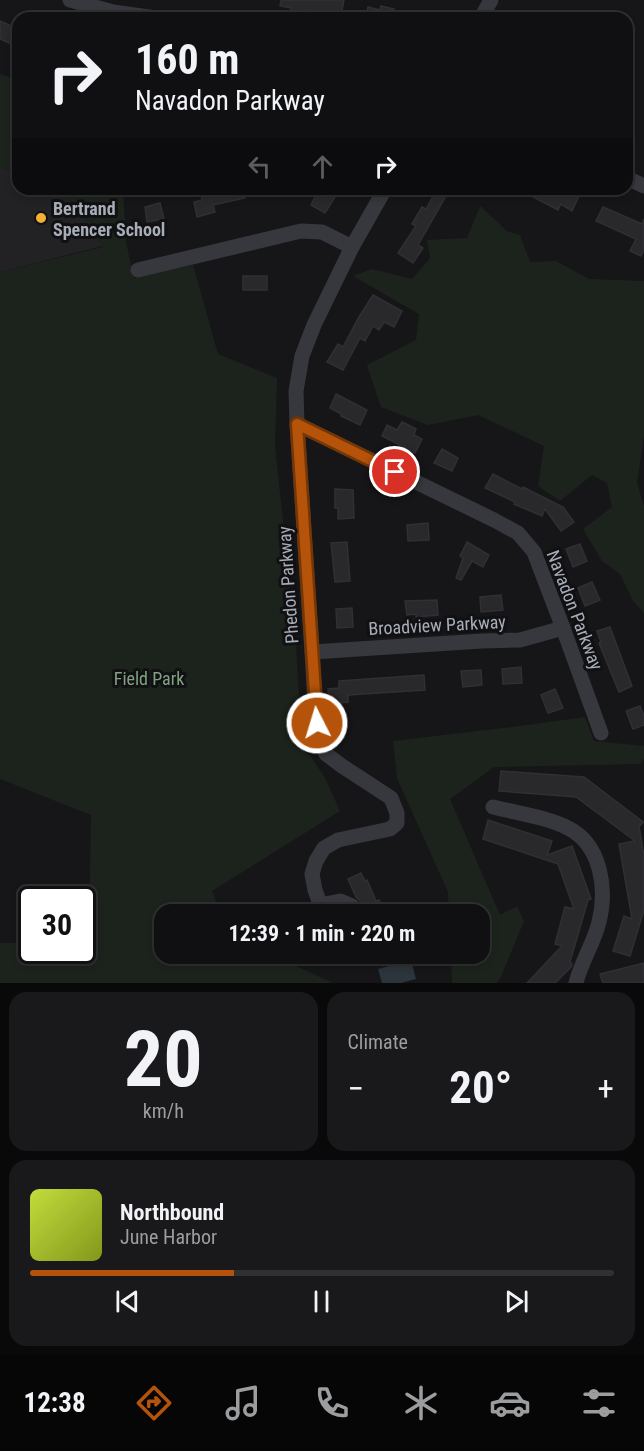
<!DOCTYPE html>
<html lang="en">
<head>
<meta charset="utf-8">
<style>
  body { margin:0; font-family:"Roboto Condensed",sans-serif; background:#19191b; color:#f1f3f6; height:100vh; display:flex; flex-direction:column; font-size:22px; white-space:nowrap }
  * { box-sizing:border-box; margin:0 }
  p { font-size:20px; color:#9c9d9f }
  .icon { flex:none; width:33px; height:33px; fill:none; stroke:currentColor; stroke-width:2; stroke-linecap:round; stroke-linejoin:round }
  .map { position:relative; height:983px; overflow:hidden }
  .details { display:flex; flex-direction:column; gap:9px; padding:9px; background:#09090a; flex:1 }
  .details>* { flex:none }
  .top-card { position:absolute; left:12px; top:12px; width:621px; height:183px; border-radius:18px; box-shadow:0 3px 9px #0003,0 0 0 2px #303032; background:#101012; color:#f1f3f6; overflow:hidden }
  .speed { position:absolute; left:18px; top:886px; display:flex; gap:12px; font-size:30px; font-weight:700; text-align:center }
  .speed>* { display:grid; place-content:center; width:78px; height:78px; border-radius:50%; background:#101012; box-shadow:0 3px 9px #0003,0 0 0 2px #303032; line-height:1 }
  .speed .limit { border:3px solid #111; border-radius:9px; background:#fff; color:#111 }
  .pin { position:absolute; display:grid; place-items:center; width:51px; height:51px; color:#fff; margin:-26px; border:3px solid #fff; border-radius:50%; box-shadow:0 2px 6px #0007 }
  .me { position:absolute; width:66px; margin:-33px; rotate:355deg; stroke-linejoin:round; filter:drop-shadow(0 0 4px #0008) }
  .turn { display:flex; align-items:center; gap:21px; height:126px; padding:0 24px; font-size:27px }
  .turn .icon { width:78px; height:78px; stroke-width:2.5 }
  .turn b { display:block; font-size:42px; line-height:51px }
  .lanes { display:flex; align-items:center; height:57px; padding:0 24px; background:#0003; justify-content:center; gap:30px; direction:ltr }
  .lanes .off { opacity:.35 }
  .big { font-size:45px; font-weight:700; line-height:1.1 }
  .details .card { flex:1; display:flex; flex-direction:column; justify-content:center; gap:9px; min-width:0; padding:0 21px; border-radius:18px; background:#19191b }
  .details .dial { align-items:center; gap:0 }
  .dial b { font-size:78px; line-height:1 }
  .song { display:flex; align-items:center; gap:18px }
  .cover { width:72px; height:72px; border-radius:9px; background:linear-gradient(135deg,hsl(70 70% 55%),hsl(70 70% 35%)) }
  .played { height:6px; border-radius:3px; background:linear-gradient(90deg,#b45309 35%,#303032 35%) }
  .keys { display:flex; justify-content:space-around; direction:ltr }
  .heat { display:flex; justify-content:space-between; align-items:center; font-size:33px; direction:ltr }
  .details .tiles { flex:1; display:grid; gap:9px; grid-template-columns:1fr 1fr }
  .card:last-child { grid-column:span 2 }
  .trip { position:absolute; left:154px; top:904px; width:336px; height:60px; border-radius:18px; background:#101012; box-shadow:0 3px 9px #0003,0 0 0 2px #303032; font-weight:700; line-height:60px; text-align:center }
  .tabs { display:flex; height:96px; justify-content:space-around; align-items:center; background:#060607; color:#9c9d9f }
  .tabs .icon { width:42px; height:42px }
  .tabs .selected { color:#b45309 }
  .tabs b { font-size:27px; color:#f1f3f6 }
  .map>svg:first-child { display:block }
</style>
</head>
<body>
<div class="map">
<svg width="644" height="983" viewBox="0 0 644 983">
  <rect width="100%" height="100%" fill="#161618"/>
  <path fill="#222225" d="M 0,167 L 18,173 L 18,189 L 62,189 L 103,246 L 0,272 Z"/>
  <g fill="#1c231d">
    <path d="M 0,74 L 15,79 L 18,77 L 18,173 L 0,167 Z"/>
    <path d="M 62,189 L 123,189 L 126,242 L 134,278 L 193,265 L 218,354 L 277,378 L 275,446 L 296,643 L 299,699 L 299,723 L 297,744 L 311,757 L 325,778 L 340,811 L 212,891 L 221,915 L 165,915 L 165,954 L 270,954 L 333,983 L 0,983 L 0,943 L 31,943 L 32,951 L 82,951 L 83,942 L 89,941 L 91,815 L 0,779 L 0,272 L 103,247 Z"/>
    <path d="M 480,206 L 507,231 L 520,235 L 530,262 L 556,261 L 589,279 L 644,281 L 644,436 L 637,483 L 644,506 L 644,613 L 633,601 L 620,574 L 602,561 L 583,529 L 612,507 L 607,483 L 592,475 L 560,501 L 538,486 L 544,446 L 478,415 L 428,425 L 381,407 L 367,365 L 416,340 L 419,314 L 353,276 L 372,269 L 412,279 L 430,258 L 427,240 L 467,238 Z"/>
    <path d="M 585,717 L 594,741 L 644,746 L 644,759 L 641,764 L 494,767 L 450,799 L 500,915 L 517,906 L 524,921 L 500,979 L 497,983 L 452,983 L 451,954 L 480,954 L 480,915 L 449,915 L 448,892 L 397,778 L 393,741 L 513,727 Z"/>
  </g>
  <path fill="#2c353c" d="M 411,960 L 416,979 L 401,983 L 382,983 L 378,969 Z"/>
  <g fill="#29292c" stroke="#303034" stroke-width="1.5">
    <path d="M 281,0 L 344,0 L 341,16 L 308,10 L 308,12 L 291,11 L 291,8 L 280,6 Z"/>
    <path d="M 381,6 L 394,9 L 393,13 L 396,14 L 396,18 L 366,18 L 368,7 L 380,10 Z"/>
    <path d="M 0,21 L 18,29 L 18,47 L 0,39 Z"/>
    <path d="M 209,189 L 243,189 L 245,198 L 213,205 L 215,212 L 197,217 L 194,202 L 202,200 L 201,192 Z"/>
    <path d="M 319,189 L 322,189 L 335,197 L 325,213 L 311,205 Z"/>
    <path d="M 437,189 L 450,189 L 418,245 L 423,248 L 413,263 L 398,253 L 416,226 L 412,224 L 422,207 L 426,209 Z"/>
    <path d="M 518,189 L 573,189 L 571,192 L 579,196 L 572,211 L 561,204 L 558,210 Z"/>
    <path d="M 160,203 L 164,219 L 147,222 L 145,207 Z"/>
    <path d="M 603,207 L 642,224 L 644,219 L 644,249 L 641,256 L 630,251 L 636,239 L 596,221 Z"/>
    <rect x="243" y="276" width="24" height="14"/>
    <path d="M 373,295 L 402,311 L 394,327 L 384,322 L 379,330 L 373,326 L 365,341 L 360,338 L 343,370 L 327,362 L 338,344 L 343,347 L 359,317 Z"/>
    <path d="M 336,394 L 367,410 L 360,425 L 341,416 L 341,414 L 330,408 Z"/>
    <path d="M 402,422 L 416,429 L 414,435 L 422,439 L 415,453 L 382,436 L 387,425 L 397,430 Z"/>
    <path d="M 442,449 L 458,458 L 452,471 L 434,463 Z"/>
    <path d="M 493,474 L 522,489 L 523,487 L 563,507 L 574,522 L 561,531 L 545,509 L 542,516 L 514,504 L 515,502 L 485,488 Z"/>
    <path d="M 335,489 L 353,490 L 354,518 L 338,519 L 338,508 L 335,508 Z"/>
    <path d="M 428,523 L 429,540 L 408,541 L 407,525 Z"/>
    <path d="M 347,542 L 350,581 L 335,582 L 331,543 Z"/>
    <path d="M 467,542 L 489,555 L 483,567 L 472,561 L 461,580 L 456,578 L 463,558 L 460,556 Z"/>
    <path d="M 580,544 L 587,561 L 573,567 L 566,549 Z"/>
    <path d="M 592,582 L 600,600 L 585,606 L 578,588 Z"/>
    <path d="M 501,595 L 503,610 L 481,612 L 480,597 Z"/>
    <path d="M 437,600 L 438,615 L 416,617 L 416,614 L 407,615 L 405,601 Z"/>
    <path d="M 352,608 L 353,627 L 337,628 L 336,609 Z"/>
    <path d="M 610,627 L 632,686 L 619,692 L 599,643 L 601,642 L 597,631 Z"/>
    <path d="M 521,667 L 522,683 L 503,684 L 502,669 Z"/>
    <path d="M 481,670 L 482,685 L 463,687 L 461,671 Z"/>
    <path d="M 424,675 L 425,690 L 348,695 L 348,702 L 339,703 L 339,705 L 329,705 L 328,689 L 339,688 L 339,681 Z"/>
    <path d="M 555,689 L 563,708 L 548,713 L 541,695 Z"/>
    <path d="M 640,706 L 644,716 L 644,725 L 633,729 L 626,711 Z"/>
    <path d="M 501,771 L 584,777 L 643,822 L 639,827 L 644,856 L 644,910 L 630,956 L 613,951 L 624,916 L 632,919 L 619,844 L 635,841 L 576,797 L 499,791 Z"/>
    <path d="M 488,820 L 552,841 L 547,855 L 572,846 L 591,899 L 588,900 L 570,962 L 572,964 L 571,967 L 555,983 L 527,983 L 562,946 L 555,944 L 565,907 L 574,909 L 558,864 L 483,839 Z"/>
    <path d="M 361,873 L 365,881 L 367,880 L 376,901 L 379,900 L 385,915 L 365,915 L 361,902 L 356,897 L 348,879 Z"/>
    <path d="M 62,887 L 65,900 L 41,900 L 39,891 Z"/>
    <path d="M 644,963 L 644,983 L 603,983 L 600,974 Z"/>
  </g>
  <g fill="none" stroke-linecap="round" stroke-linejoin="round">
    <g stroke="#37383d" stroke-width="15">
      <path d="M 70,0 L 113,12 L 156,18"/>
      <path d="M 481,18 L 491,0"/>
      <path d="M 627,178 L 644,186"/>
      <path d="M 138,270 L 301,231 L 322,232 L 352,247"/>
      <path d="M 297,424 L 494,520 L 518,533 L 534,552 L 563,628 L 601,733"/>
      <path d="M 312,652 L 482,641 L 520,640 L 563,628"/>
      <path d="M 493,807 C 516,813 547,817 568,828 C 602,845 607,890 599,922 C 594,943 581,962 576,983"/>
      <path d="M 320,905 L 340,901 L 352,906 L 355,915"/>
      <path d="M 324,915 L 315,890 L 312,874 L 316,861 L 324,848 L 338,840 L 390,829 L 397,823 L 397,813 L 391,798 L 342,766 L 326,754 L 319,740 L 315,705 L 312,652 L 297,424 L 296,391 L 302,356 L 314,325 L 352,247 L 385,189"/>
    </g>
  </g>
  <g fill="none" stroke-linecap="round" stroke-linejoin="round">
    <defs>
      <path id="route" d="M 317,723 L 297,424 L 395,472"/>
    </defs>
    <use href="#route" stroke="#753606" stroke-width="15"/>
    <use href="#route" stroke="#b45309" stroke-width="10"/>
  </g>
  <circle fill="#f2b134" stroke="#111113" stroke-width="2" cx="41" cy="218" r="6"/>
  <g text-anchor="middle" dominant-baseline="central" stroke-width="6" stroke-linejoin="round" paint-order="stroke">
    <g font-size="18" font-weight="bold" fill="#a8adb8" stroke="#111113" text-anchor="start">
      <text x="53" y="208">Bertrand<tspan x="53" dy="21">Spencer School</tspan></text>
    </g>
    <g font-size="18" fill="#a8adb8" stroke="#111113">
      <text transform="translate(288 585) rotate(-94)">Phedon Parkway</text>
      <text transform="translate(575 610) rotate(69)">Navadon Parkway</text>
      <text transform="translate(437 625) rotate(-3)">Broadview Parkway</text>
    </g>
    <g font-size="18" fill="#7fa381" stroke="#111113">
      <text x="149" y="678">Field Park</text>
    </g>
  </g>
</svg>
<div class="speed"><div class="limit">30</div></div>
<div class="pin" style="left:395px;top:472px;background:#d93025"><svg class="icon" aria-label="arrive" viewBox="0 0 24 24"><path d="M6 21V4h12l-3 4 3 4H6"/></svg></div>
<svg class="me" style="left:317px;top:723px" viewBox="-20 -20 40 40"><circle r="17" fill="#b45309" stroke="#fff" stroke-width="3"/><path d="M0-11L8 9 0 5-8 9z" fill="#fff"/></svg>
<div class="trip">12:39 · 1 min · 220 m</div>
<div class="top-card">
<div class="turn"><svg class="icon" aria-label="right" viewBox="0 0 24 24"><path d="M7 20v-9h11M14 6l5 5-5 5"/></svg><div><b>160 m</b>Navadon Parkway</div></div>
<div class="lanes"><svg class="icon off" aria-label="left" viewBox="0 0 24 24"><path d="M17 20v-9H6M10 6l-5 5 5 5"/></svg><svg class="icon off" aria-label="ahead" viewBox="0 0 24 24"><path d="M12 20V5M6 11l6-6 6 6"/></svg><svg class="icon" aria-label="right" viewBox="0 0 24 24"><path d="M7 20v-9h11M14 6l5 5-5 5"/></svg></div>
</div>
</div>
<section class="details">
<div class="tiles">
<div class="card dial"><b>20</b><p>km/h</p></div>
<div class="card"><p>Climate</p>
<div class="heat"><a>−</a><b class="big">20°</b><a>+</a></div>
</div>
<div class="card">
<div class="song"><i class="cover"></i><div><b>Northbound</b><p>June Harbor</p></div></div>
<div class="played"></div>
<div class="keys"><svg class="icon" aria-label="previous" viewBox="0 0 24 24"><path d="M18 5L8 12l10 7zM5 5v14"/></svg><svg class="icon" aria-label="pause" viewBox="0 0 24 24"><path d="M8 5v14M16 5v14"/></svg><svg class="icon" aria-label="next" viewBox="0 0 24 24"><path d="M6 5l10 7-10 7zM19 5v14"/></svg></div>
</div>
</div>
</section>
<nav class="tabs">
<b>12:38</b>
<svg class="icon selected" aria-label="directions" viewBox="0 0 24 24"><path d="M12 3l9 9-9 9-9-9zM9 14v-3h6M13 9l2 2-2 2"/></svg>
<svg class="icon" aria-label="music" viewBox="0 0 24 24"><path d="M9 18V5l10-2v13"/><circle cx="6" cy="18" r="3"/><circle cx="16" cy="16" r="3"/></svg>
<svg class="icon" aria-label="phone" viewBox="0 0 24 24"><path d="M5 4h4l2 5-3 2q2 4 5 5l2-3 5 2v4C11 20 4 13 5 4z"/></svg>
<svg class="icon" aria-label="climate" viewBox="0 0 24 24"><path d="M12 3v18M4 7l16 10M4 17L20 7"/></svg>
<svg class="icon" aria-label="car" viewBox="0 0 24 24"><path d="M5 17H2v-5l4-1 3-4h7l3 4 3 1v5h-3M9 17h6M6 11h13"/><circle cx="7" cy="17" r="2"/><circle cx="17" cy="17" r="2"/></svg>
<svg class="icon" aria-label="filters" viewBox="0 0 24 24"><path d="M4 7h16M4 17h16"/><circle cx="9" cy="7" r="2"/><circle cx="15" cy="17" r="2"/></svg>
</nav>
</body>
</html>
